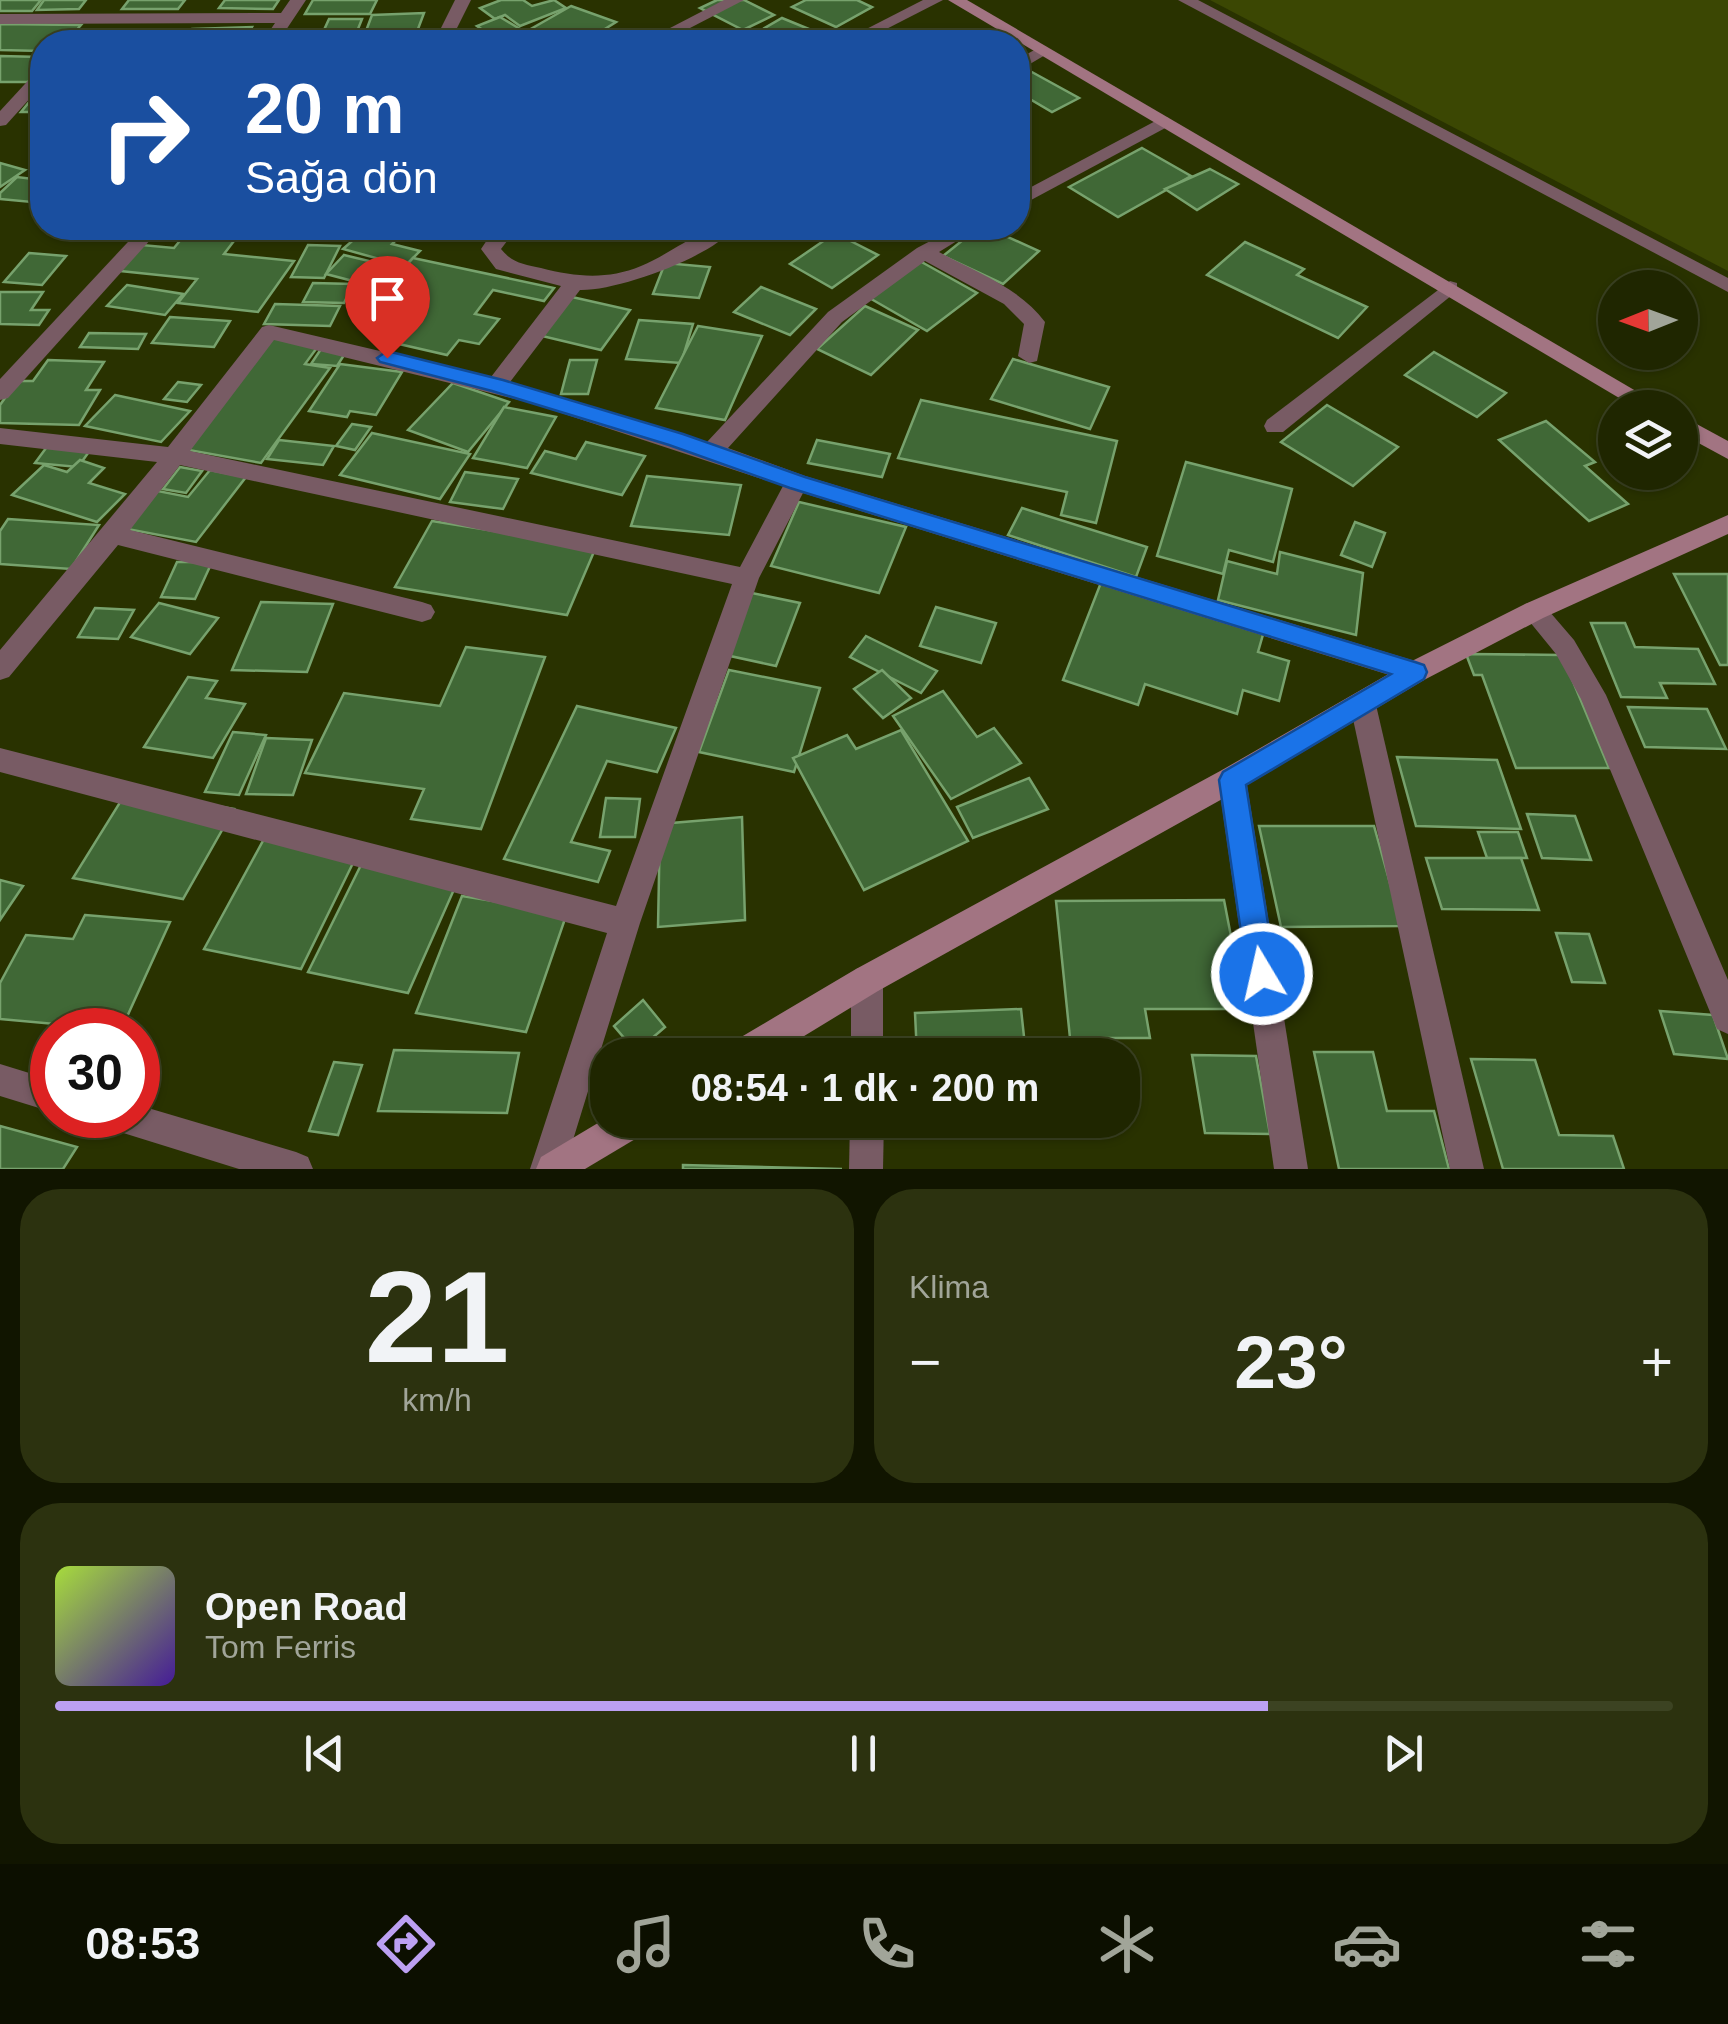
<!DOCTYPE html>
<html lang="tr">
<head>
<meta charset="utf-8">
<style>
  body { margin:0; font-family:Arial,sans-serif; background:#2c320f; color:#f1f3f6; height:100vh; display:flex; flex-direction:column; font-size:38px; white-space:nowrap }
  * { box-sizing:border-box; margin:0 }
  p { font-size:32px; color:#a1a599 }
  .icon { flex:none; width:55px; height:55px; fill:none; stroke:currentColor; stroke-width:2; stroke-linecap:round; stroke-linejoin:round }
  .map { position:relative; height:1169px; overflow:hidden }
  .drawer { display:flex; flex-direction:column; gap:20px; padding:20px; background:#111500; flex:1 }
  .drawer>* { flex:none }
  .guide { position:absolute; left:30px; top:30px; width:1000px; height:210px; border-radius:40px; box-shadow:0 2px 8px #0004,0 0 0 2px #3c4322; background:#1a4fa0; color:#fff; overflow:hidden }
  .needle { width:65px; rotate:269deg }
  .buttons { position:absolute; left:1598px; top:270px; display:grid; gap:20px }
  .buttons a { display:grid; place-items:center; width:100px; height:100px; border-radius:50%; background:#1f2600; box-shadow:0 2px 8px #0004,0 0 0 2px #3c4322; font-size:50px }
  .speed { position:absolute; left:30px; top:1008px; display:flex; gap:20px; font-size:50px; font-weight:700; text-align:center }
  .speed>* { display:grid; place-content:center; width:130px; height:130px; border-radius:50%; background:#1f2600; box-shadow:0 2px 8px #0004,0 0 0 2px #3c4322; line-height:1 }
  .speed .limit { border:15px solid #d22; background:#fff; color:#111 }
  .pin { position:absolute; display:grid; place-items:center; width:85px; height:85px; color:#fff; margin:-102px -42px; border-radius:50% 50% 50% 0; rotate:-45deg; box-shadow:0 0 10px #0007 }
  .pin .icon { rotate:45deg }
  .me { position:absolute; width:110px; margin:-55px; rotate:351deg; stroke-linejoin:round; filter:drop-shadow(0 0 8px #0008) }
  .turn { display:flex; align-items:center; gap:35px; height:210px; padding:0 50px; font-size:45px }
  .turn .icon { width:130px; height:130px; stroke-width:2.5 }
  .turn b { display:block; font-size:70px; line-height:85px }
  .big { font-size:75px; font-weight:700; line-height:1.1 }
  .drawer .widget { flex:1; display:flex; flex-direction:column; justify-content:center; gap:15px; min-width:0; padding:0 35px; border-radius:40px; background:#2c320f }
  .drawer .dial { align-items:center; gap:0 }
  .dial b { font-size:130px; line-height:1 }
  .song { display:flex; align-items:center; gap:30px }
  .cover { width:120px; height:120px; border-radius:15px; background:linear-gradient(135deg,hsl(80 70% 55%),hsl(260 70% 35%)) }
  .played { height:10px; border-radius:5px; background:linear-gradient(90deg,#bca0f2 75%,#3c4322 75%) }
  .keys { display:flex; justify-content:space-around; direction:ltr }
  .heat { display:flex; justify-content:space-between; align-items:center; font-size:55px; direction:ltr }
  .drawer .tiles { flex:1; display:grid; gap:20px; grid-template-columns:1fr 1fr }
  .widget:last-child { grid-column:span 2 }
  .trip { position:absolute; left:590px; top:1038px; width:550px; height:100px; border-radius:40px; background:#1f2600; box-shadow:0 2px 8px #0004,0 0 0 2px #3c4322; font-weight:700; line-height:100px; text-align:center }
  .menu { display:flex; height:160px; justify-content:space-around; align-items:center; background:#0c0f00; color:#a1a599 }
  .menu .icon { width:70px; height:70px }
  .menu .selected { color:#bca0f2 }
  .menu b { font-size:45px; color:#f1f3f6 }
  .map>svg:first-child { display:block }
</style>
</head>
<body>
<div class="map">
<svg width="1728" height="1169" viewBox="0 0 1728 1169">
  <rect width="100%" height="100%" fill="#293200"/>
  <path fill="#3b4703" d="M 1210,0 L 1728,0 L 1728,271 Z"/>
  <g fill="#406836" stroke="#77a26d" stroke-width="2.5">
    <path d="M 0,0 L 41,0 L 32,11 L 0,11 Z"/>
    <path d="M 44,0 L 86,0 L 79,9 L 37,10 Z"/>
    <path d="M 129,0 L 185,0 L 178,9 L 122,9 Z"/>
    <path d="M 225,0 L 279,0 L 273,9 L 219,8 Z"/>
    <path d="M 313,0 L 377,0 L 370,14 L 305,14 Z"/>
    <path d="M 501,0 L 523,0 L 532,6 L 554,0 L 566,8 L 520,26 L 505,15 L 495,19 L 480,8 Z"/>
    <path d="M 717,0 L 744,0 L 774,15 L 743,30 L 700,8 Z"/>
    <path d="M 806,0 L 857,0 L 872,7 L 836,27 L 792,7 Z"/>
    <path d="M 571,6 L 616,22 L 584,42 L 563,33 L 547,42 L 508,42 Z"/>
    <path d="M 424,13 L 415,37 L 363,39 L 372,15 Z"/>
    <path d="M 500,17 L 520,29 L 496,39 L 477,26 Z"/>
    <path d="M 782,18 L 821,34 L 806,42 L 780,42 L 756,33 Z"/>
    <path d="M 329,19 L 362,19 L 358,29 L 324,30 Z"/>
    <path d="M 0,24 L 81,25 L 66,42 L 42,42 L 42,51 L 0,50 Z"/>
    <path d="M 252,27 L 244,42 L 184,42 L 192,29 Z"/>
    <path d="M 103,31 L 136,32 L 128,42 L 94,42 Z"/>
    <path d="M 0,56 L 42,57 L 42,64 L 28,82 L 0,82 Z"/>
    <path d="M 1030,71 L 1079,98 L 1052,112 L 1018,92 L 1018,78 Z"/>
    <path d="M 39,90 L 42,90 L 42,112 L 21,112 Z"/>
    <path d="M 1142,148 L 1191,176 L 1118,217 L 1069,187 Z"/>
    <path d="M 0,163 L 25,170 L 0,187 Z"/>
    <path d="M 42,169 L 42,203 L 0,199 L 0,193 L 17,177 L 33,179 Z"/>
    <path d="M 1210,169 L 1238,184 L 1197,210 L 1165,189 Z"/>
    <path d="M 367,228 L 406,230 L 392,244 L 420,251 L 405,266 L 343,249 Z"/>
    <path d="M 978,228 L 988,228 L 1039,251 L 1003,284 L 943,256 Z"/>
    <path d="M 187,232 L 237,237 L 224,254 L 294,261 L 258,312 L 178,303 L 197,279 L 120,271 L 142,245 L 174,248 Z"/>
    <path d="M 835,233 L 878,255 L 832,288 L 790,264 Z"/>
    <path d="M 1245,242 L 1304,269 L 1297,275 L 1367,307 L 1338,338 L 1207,275 Z"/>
    <path d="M 308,245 L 340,246 L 324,278 L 291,277 Z"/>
    <path d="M 29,253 L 66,256 L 42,285 L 4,282 Z"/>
    <path d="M 344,255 L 398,268 L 380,288 L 326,274 Z"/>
    <path d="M 413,258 L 554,288 L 544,301 L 493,290 L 475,314 L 499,319 L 479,344 L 459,340 L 447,355 L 377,339 L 394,319 L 365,313 Z"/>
    <path d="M 918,260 L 977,293 L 927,331 L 866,296 Z"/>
    <path d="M 665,263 L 710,267 L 699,298 L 653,294 Z"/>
    <path d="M 313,283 L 353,284 L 344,303 L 303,302 Z"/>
    <path d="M 127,285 L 183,294 L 165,315 L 107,306 Z"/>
    <path d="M 761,287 L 816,309 L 790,335 L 734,312 Z"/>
    <path d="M 0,292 L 43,292 L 31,310 L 49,310 L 39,325 L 0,324 Z"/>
    <path d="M 572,297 L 630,310 L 601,350 L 542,336 Z"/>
    <path d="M 275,304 L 340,306 L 330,326 L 264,324 Z"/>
    <path d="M 865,306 L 918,330 L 871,375 L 817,349 Z"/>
    <path d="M 170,317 L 230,321 L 214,347 L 152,343 Z"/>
    <path d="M 639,320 L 693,324 L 681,363 L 626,359 Z"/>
    <path d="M 698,326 L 762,336 L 725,420 L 656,408 Z"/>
    <path d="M 89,333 L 146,334 L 138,349 L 80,347 Z"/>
    <path d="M 272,337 L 319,345 L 305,364 L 330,368 L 261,463 L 183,449 Z"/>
    <path d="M 323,346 L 348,349 L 337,366 L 311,364 Z"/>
    <path d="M 1434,352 L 1506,393 L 1477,417 L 1405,375 Z"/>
    <path d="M 1013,359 L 1109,387 L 1090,429 L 991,399 Z"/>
    <path d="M 48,360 L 104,362 L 86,390 L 100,390 L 79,425 L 0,423 L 0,405 L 17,381 L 33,381 Z"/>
    <path d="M 570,360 L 597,360 L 588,394 L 561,394 Z"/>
    <path d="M 340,364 L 402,372 L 376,415 L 350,411 L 347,417 L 309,411 Z"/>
    <path d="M 178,382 L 201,385 L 187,402 L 164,399 Z"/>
    <path d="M 453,383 L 509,402 L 468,452 L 408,430 Z"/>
    <path d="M 115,395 L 190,411 L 161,442 L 85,426 Z"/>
    <path d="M 921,400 L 1117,441 L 1096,523 L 1061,515 L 1067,492 L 898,458 Z"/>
    <path d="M 1327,405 L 1398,447 L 1353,486 L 1281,442 Z"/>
    <path d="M 504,407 L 556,417 L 527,468 L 473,458 Z"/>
    <path d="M 1546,421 L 1595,462 L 1585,466 L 1628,504 L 1589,521 L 1499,440 Z"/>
    <path d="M 352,424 L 371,427 L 355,450 L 336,446 Z"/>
    <path d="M 372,433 L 470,454 L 440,499 L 340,475 Z"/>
    <path d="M 279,440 L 334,446 L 323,465 L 267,459 Z"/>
    <path d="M 817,440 L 890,454 L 882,477 L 808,463 Z"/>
    <path d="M 586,442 L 645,456 L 622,495 L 531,473 L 545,451 L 576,459 Z"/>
    <path d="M 49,444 L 91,449 L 78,467 L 35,463 Z"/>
    <path d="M 80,460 L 104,468 L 89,483 L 125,494 L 97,522 L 12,495 L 44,465 L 67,472 Z"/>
    <path d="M 1186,462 L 1292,489 L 1273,562 L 1229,550 L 1223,574 L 1157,556 Z"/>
    <path d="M 180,467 L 202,471 L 186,493 L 163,489 Z"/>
    <path d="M 210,470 L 246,477 L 196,542 L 122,528 L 153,490 L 188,497 Z"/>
    <path d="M 465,472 L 518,479 L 503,509 L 450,502 Z"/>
    <path d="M 647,476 L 741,485 L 729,535 L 631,526 Z"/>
    <path d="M 799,502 L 906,527 L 879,593 L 771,566 Z"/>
    <path d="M 1022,508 L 1147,547 L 1136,577 L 1008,535 Z"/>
    <path d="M 8,519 L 99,525 L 71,569 L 0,564 L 0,531 Z"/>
    <path d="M 432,521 L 596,547 L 567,615 L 395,587 Z"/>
    <path d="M 1355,522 L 1385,533 L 1372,567 L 1341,555 Z"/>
    <path d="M 1280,552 L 1363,573 L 1356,635 L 1218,600 L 1227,561 L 1277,574 Z"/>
    <path d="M 177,562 L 212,562 L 195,599 L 161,597 Z"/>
    <path d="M 1674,574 L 1728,574 L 1728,665 L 1720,665 Z"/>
    <path d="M 1102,580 L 1264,631 L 1258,652 L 1289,661 L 1279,701 L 1243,690 L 1237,714 L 1145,684 L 1138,705 L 1063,680 Z"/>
    <path d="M 747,592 L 800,603 L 776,666 L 721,654 Z"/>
    <path d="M 261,602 L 333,604 L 307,672 L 232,670 Z"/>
    <path d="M 159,603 L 218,618 L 190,654 L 131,637 Z"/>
    <path d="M 936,607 L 996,623 L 981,663 L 920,646 Z"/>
    <path d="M 95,608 L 134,610 L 118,639 L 78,637 Z"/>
    <path d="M 1591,623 L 1625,623 L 1635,647 L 1698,649 L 1715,684 L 1660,683 L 1667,698 L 1621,697 Z"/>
    <path d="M 866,636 L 937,671 L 921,693 L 850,657 Z"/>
    <path d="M 466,647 L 545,657 L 481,829 L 411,819 L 424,789 L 305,773 L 344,693 L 440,706 Z"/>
    <path d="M 1466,654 L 1562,655 L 1609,768 L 1516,768 L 1482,675 L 1474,675 Z"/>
    <path d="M 729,670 L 820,688 L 794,772 L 699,752 Z"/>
    <path d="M 882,670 L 911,698 L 883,718 L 854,689 Z"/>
    <path d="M 188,677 L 217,681 L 206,698 L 245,704 L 213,758 L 144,747 Z"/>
    <path d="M 943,691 L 977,737 L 994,728 L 1021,763 L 951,799 L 893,716 Z"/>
    <path d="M 577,706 L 676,728 L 657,772 L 607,761 L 571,842 L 610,851 L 598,882 L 504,859 Z"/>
    <path d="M 1628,707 L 1707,709 L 1726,749 L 1645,747 Z"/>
    <path d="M 901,730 L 968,841 L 864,890 L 793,758 L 847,735 L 856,749 Z"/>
    <path d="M 233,732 L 266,735 L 239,795 L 205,792 Z"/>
    <path d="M 266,738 L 312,740 L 293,795 L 246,794 Z"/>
    <path d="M 1397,757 L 1497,760 L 1521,829 L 1416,826 Z"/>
    <path d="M 1029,778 L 1048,809 L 973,838 L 957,807 Z"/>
    <path d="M 127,791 L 234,809 L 183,899 L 73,878 Z"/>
    <path d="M 606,798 L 640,799 L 635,837 L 600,837 Z"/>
    <path d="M 1527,814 L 1575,816 L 1591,860 L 1542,858 Z"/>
    <path d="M 742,817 L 745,920 L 658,927 L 660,824 Z"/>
    <path d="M 1259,826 L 1374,826 L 1402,926 L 1281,927 Z"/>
    <path d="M 1478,832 L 1518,832 L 1527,858 L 1487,858 Z"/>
    <path d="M 264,839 L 356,857 L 301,969 L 204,949 Z"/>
    <path d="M 1426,858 L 1521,858 L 1539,910 L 1442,909 Z"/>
    <path d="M 361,865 L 456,885 L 408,993 L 308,972 Z"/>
    <path d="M 0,880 L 23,886 L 0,920 Z"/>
    <path d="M 462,896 L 567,913 L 526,1032 L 416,1013 Z"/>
    <path d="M 1224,900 L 1245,1009 L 1145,1009 L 1150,1038 L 1070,1038 L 1056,901 Z"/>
    <path d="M 85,915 L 170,922 L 121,1030 L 0,1019 L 0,983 L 26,935 L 73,939 Z"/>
    <path d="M 1556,933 L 1589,934 L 1605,983 L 1572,982 Z"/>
    <path d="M 643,1000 L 665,1027 L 636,1052 L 614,1026 Z"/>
    <path d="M 1021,1009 L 1026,1055 L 917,1055 L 915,1013 Z"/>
    <path d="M 1660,1011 L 1713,1015 L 1728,1059 L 1674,1054 Z"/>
    <path d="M 394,1050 L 519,1053 L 507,1113 L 378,1111 Z"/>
    <path d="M 1314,1052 L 1373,1052 L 1387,1111 L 1434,1111 L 1449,1169 L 1339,1169 Z"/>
    <path d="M 1192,1055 L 1256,1056 L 1270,1134 L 1205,1133 Z"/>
    <path d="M 1471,1059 L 1535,1060 L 1559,1135 L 1613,1136 L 1624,1169 L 1503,1169 Z"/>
    <path d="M 334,1062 L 362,1065 L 338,1135 L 309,1131 Z"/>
    <path d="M 922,1120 L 1034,1120 L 1034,1123 L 922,1128 Z"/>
    <path d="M 0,1126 L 77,1147 L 63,1169 L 0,1169 Z"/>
    <path d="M 683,1165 L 842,1169 L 683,1169 Z"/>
  </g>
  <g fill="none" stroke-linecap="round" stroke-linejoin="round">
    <path fill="#785b64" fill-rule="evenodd" d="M 1178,0 L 1198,0 L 1728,278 L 1728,292 Z"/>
    <g fill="#785b64" fill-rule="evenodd">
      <path d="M 290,0 L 306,0 L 278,42 L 262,42 L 275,23 L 0,24 L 0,14 L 281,13 Z"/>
      <path d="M 455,0 L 471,0 L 450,42 L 434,42 Z"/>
      <path d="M 724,0 L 744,0 L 663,42 L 643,42 Z"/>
      <path d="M 923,0 L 943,0 L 861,42 L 841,42 Z"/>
      <path d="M 1038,48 L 1052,51 L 1018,71 L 1018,59 Z"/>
      <path d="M 42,71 L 42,85 L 6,125 L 0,126 L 0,111 L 36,72 Z"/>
      <path d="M 1163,117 L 1169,118 L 1169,126 L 1018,207 L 1018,194 Z"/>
      <path d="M 141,228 L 161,228 L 8,398 L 0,400 L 0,379 Z"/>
      <path d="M 495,228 L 517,228 L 501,249 C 512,263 524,264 541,268 C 576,277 607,280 641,266 C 675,252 696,228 734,228 C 711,257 618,291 580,290 L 510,382 L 707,442 L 828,312 L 917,248 L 955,228 L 978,228 L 939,252 C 976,272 1020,288 1045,322 L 1037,361 L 1029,363 L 1018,356 L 1024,324 L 1004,304 L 925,261 L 842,322 L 728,448 L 805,476 L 1415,661 L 1424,664 L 1428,672 L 1424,680 L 1415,683 L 803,493 L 759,578 L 640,923 L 564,1169 L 530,1169 L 607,933 L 0,772 L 0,748 L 616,906 L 732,584 L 180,465 L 130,530 L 422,602 L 431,605 L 435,612 L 431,619 L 422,622 L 118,545 L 9,677 L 0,680 L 0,650 L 157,462 L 0,444 L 0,428 L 168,447 L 262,327 L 269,325 L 491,377 L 561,286 L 496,269 L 481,249 ZM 274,340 L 531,403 L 783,486 L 740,567 L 190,451 Z"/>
      <path d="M 1450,281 L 1457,283 L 1457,291 L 1283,432 L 1267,432 L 1264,426 L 1267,420 Z"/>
      <path d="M 1534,601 L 1543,604 L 1574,640 L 1606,695 L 1728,980 L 1728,1034 L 1717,1029 L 1581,699 L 1556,654 L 1521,611 L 1525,604 Z"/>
      <path d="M 1363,694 L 1373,697 L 1376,705 L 1484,1169 L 1450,1169 L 1350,705 L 1353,697 Z"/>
      <path d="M 1232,767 L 1242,770 L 1246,779 L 1308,1169 L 1274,1169 L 1218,779 L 1222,770 Z"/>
      <path d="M 867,965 L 878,969 L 883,980 L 883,1055 L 851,1055 L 851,980 L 856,969 Z"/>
      <path d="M 0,1064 L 52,1080 L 52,1112 L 0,1096 Z"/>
      <path d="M 138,1105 L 296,1152 L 308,1157 L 313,1169 L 239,1169 L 104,1127 L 99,1115 L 138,1115 Z"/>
      <path d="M 850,1120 L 884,1120 L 883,1169 L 849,1169 Z"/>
    </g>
    <g fill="#a27482" fill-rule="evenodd">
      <path d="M 948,0 L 967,0 L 1665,408 L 1636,408 Z"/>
      <path d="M 1680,415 L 1728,441 L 1728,459 L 1680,433 Z"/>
      <path d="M 1728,515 L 1728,534 L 1543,618 L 1424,680 L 1242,788 L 878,991 L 773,1055 L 727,1055 L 731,1043 L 856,969 L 1222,770 L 1406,664 L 1525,604 Z"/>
      <path d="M 608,1117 L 652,1120 L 647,1132 L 585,1169 L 536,1169 L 541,1157 Z"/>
    </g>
  </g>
  <path fill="#1a73e8" stroke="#114b97" stroke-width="2.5" d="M 387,351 L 503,380 L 683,434 L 805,477 L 1415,662 L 1424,665 L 1427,672 L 1424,679 L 1246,785 L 1276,974 L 1272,984 L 1262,988 L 1251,984 L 1247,974 L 1219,780 L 1223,772 L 1391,674 L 790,488 L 669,445 L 492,391 L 380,362 L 377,358 Z"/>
</svg>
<div class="buttons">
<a><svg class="needle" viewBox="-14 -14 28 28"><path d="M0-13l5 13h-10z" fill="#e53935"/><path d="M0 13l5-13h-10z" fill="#a1a599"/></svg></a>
<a><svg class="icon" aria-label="layers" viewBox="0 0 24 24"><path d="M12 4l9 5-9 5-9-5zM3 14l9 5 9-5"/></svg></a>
</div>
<div class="speed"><div class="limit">30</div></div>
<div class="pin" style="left:387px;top:358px;background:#d93025"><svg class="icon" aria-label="arrive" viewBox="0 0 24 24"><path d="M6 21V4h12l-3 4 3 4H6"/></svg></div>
<svg class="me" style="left:1262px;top:974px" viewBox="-20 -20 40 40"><circle r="17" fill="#1a73e8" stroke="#fff" stroke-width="3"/><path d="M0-11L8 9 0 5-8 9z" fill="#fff"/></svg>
<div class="trip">08:54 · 1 dk · 200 m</div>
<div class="guide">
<div class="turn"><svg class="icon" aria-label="right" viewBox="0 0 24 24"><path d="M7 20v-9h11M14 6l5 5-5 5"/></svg><div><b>20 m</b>Sağa dön</div></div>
</div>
</div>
<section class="drawer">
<div class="tiles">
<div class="widget dial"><b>21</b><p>km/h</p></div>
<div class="widget"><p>Klima</p>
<div class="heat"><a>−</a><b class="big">23°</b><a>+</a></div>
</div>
<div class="widget">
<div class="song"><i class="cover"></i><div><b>Open Road</b><p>Tom Ferris</p></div></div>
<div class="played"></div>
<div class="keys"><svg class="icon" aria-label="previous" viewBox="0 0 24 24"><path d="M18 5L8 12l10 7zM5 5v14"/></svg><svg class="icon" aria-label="pause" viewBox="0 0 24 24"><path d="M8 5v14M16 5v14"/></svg><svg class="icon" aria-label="next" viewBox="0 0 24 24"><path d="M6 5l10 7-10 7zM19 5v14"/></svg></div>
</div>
</div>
</section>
<nav class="menu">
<b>08:53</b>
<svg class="icon selected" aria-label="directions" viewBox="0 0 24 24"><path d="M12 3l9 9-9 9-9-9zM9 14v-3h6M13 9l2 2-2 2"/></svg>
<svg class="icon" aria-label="music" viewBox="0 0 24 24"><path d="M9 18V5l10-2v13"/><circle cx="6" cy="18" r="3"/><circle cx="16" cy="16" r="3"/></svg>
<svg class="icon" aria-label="phone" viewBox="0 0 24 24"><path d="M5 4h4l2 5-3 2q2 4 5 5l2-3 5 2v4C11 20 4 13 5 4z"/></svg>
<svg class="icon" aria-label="climate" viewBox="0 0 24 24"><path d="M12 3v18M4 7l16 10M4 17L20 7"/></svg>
<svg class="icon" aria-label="car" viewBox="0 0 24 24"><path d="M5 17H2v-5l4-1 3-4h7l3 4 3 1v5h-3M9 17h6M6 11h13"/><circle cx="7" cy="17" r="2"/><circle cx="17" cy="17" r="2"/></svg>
<svg class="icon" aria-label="filters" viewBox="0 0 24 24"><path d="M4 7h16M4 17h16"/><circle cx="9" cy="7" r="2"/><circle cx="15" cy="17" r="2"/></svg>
</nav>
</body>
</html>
